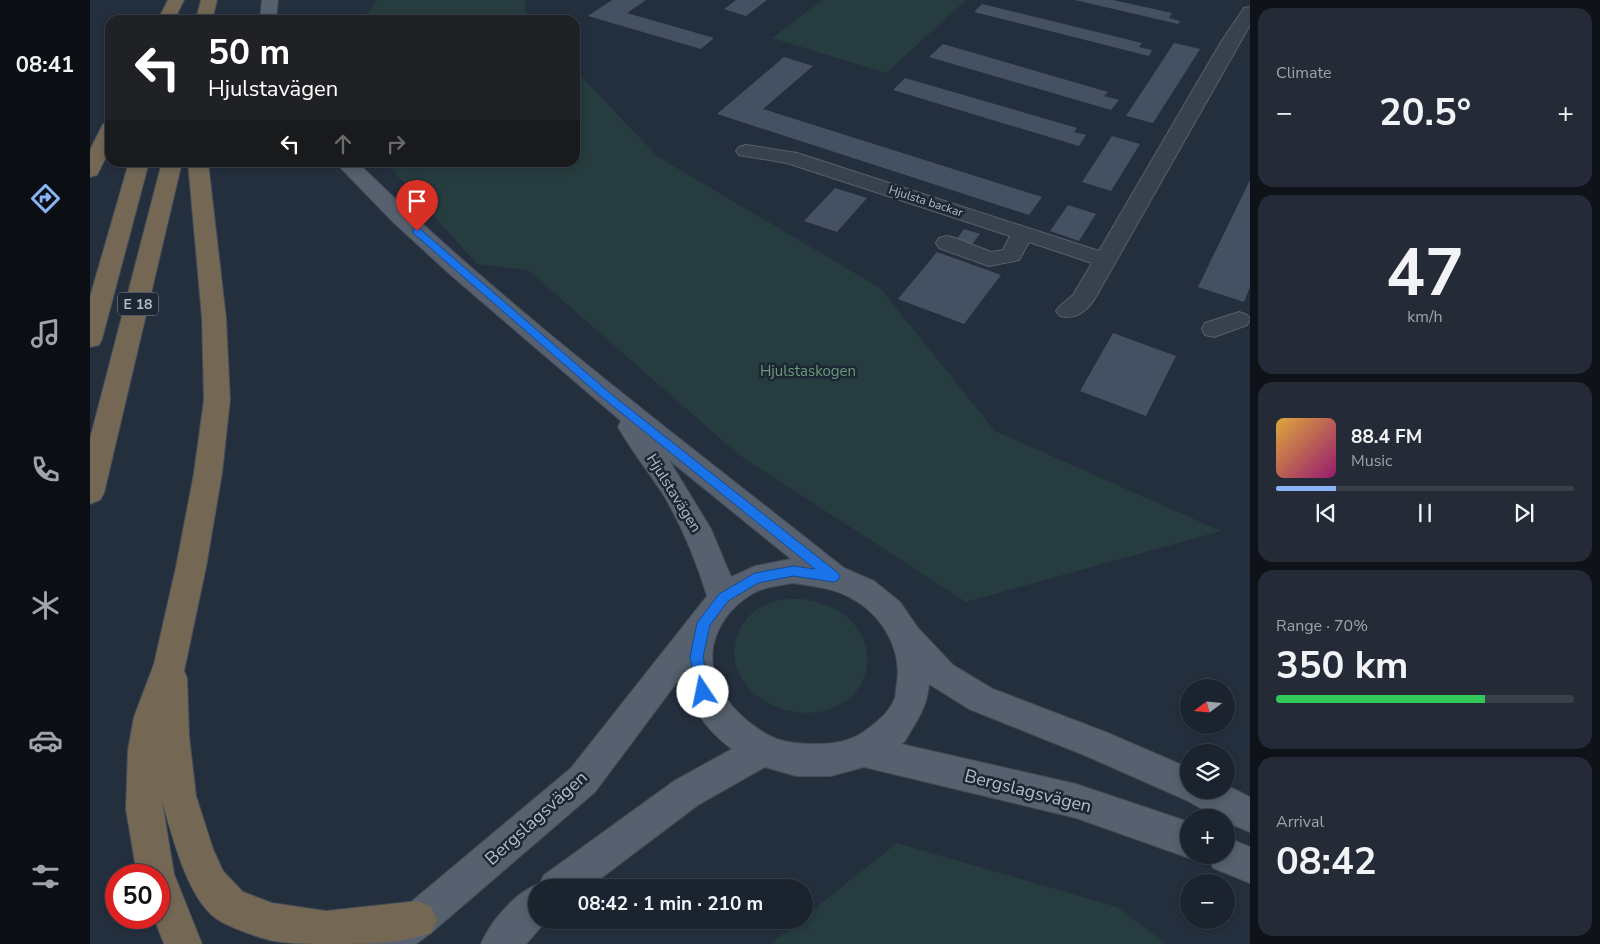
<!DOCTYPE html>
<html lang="en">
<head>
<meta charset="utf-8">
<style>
  body { margin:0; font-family:"Nunito Sans",sans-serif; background:#242b36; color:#f1f3f6; height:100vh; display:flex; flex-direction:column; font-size:19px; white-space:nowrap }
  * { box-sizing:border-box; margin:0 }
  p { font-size:16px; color:#a0a4aa }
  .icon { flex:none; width:28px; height:28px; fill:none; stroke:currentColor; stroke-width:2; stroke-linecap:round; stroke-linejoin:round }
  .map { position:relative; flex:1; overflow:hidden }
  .drawer { display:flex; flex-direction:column; gap:8px; padding:8px; background:#0f1319; width:350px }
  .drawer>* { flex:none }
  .guide { position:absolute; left:15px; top:15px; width:475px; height:152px; border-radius:15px; box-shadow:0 2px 8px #0003,0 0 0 1px #39404a; background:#202124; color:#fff; overflow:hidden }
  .needle { width:32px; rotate:254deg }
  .tools { position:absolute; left:1090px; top:679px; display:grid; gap:10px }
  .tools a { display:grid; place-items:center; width:55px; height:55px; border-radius:50%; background:#1b232e; box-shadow:0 2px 8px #0003,0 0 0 1px #39404a; font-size:25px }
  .speed { position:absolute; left:15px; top:864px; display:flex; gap:10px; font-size:25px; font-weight:700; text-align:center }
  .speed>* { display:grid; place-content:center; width:65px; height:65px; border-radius:50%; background:#1b232e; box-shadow:0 2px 8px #0003,0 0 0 1px #39404a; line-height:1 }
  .speed .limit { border:8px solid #d22; background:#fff; color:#111 }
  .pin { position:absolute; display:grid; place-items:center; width:42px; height:42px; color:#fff; margin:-51px -21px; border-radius:50% 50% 50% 0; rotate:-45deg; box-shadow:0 0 5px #0007 }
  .pin .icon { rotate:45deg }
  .me { position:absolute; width:55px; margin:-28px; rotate:349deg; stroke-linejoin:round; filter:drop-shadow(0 0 4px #0008) }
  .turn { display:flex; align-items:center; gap:18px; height:105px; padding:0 20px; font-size:22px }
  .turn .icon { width:65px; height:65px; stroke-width:2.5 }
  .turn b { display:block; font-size:35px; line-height:42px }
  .lanes { display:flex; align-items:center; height:48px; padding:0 20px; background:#0003; justify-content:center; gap:25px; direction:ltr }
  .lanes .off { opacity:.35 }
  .big { font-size:38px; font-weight:700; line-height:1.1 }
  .drawer .card { flex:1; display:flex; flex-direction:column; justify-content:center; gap:8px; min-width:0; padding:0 18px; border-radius:15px; background:#242b36 }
  .drawer .dial { align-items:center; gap:0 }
  .dial b { font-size:65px; line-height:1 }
  .song { display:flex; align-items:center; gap:15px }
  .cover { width:60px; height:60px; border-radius:8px; background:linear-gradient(135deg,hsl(40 70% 55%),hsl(320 70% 35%)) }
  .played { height:5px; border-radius:2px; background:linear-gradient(90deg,#8ab4f8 20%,#39404a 20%) }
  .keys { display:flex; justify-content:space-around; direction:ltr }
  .heat { display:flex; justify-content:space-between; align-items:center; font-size:28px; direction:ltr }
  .charge { height:8px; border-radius:4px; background:linear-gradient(90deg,#34c759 70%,#39404a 0) }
  .trip { position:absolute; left:438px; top:879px; width:285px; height:50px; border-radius:25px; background:#1b232e; box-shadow:0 2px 8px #0003,0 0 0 1px #39404a; font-weight:700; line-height:50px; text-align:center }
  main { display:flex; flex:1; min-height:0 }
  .tab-bar { display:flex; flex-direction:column; width:90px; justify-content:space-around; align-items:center; background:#0b0e12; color:#a0a4aa }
  .tab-bar .icon { width:35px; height:35px }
  .tab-bar .selected { color:#8ab4f8 }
  .tab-bar b { font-size:22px; color:#f1f3f6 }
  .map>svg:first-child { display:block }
</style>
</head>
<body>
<main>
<nav class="tab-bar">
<b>08:41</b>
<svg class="icon selected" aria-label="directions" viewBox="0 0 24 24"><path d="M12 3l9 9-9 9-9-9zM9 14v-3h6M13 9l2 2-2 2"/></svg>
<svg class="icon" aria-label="music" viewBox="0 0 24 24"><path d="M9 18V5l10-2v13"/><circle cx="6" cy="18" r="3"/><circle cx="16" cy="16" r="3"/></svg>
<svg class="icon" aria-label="phone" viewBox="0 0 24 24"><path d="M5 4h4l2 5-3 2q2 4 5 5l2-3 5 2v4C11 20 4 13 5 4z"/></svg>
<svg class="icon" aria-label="climate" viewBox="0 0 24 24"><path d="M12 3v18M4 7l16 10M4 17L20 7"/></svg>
<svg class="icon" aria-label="car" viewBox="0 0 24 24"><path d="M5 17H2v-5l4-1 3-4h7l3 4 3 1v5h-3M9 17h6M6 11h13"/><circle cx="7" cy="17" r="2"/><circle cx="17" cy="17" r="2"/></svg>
<svg class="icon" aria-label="filters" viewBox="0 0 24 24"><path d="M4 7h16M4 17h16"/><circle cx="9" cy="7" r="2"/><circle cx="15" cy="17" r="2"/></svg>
</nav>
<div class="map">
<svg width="1160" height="944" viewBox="0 0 1160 944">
  <rect width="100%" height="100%" fill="#242f3e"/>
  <g fill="#263c3f">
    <path d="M 287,0 L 435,0 L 435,17 L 438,20 L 272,20 Z"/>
    <path d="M 732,0 L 876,0 L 796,73 L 682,38 Z"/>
    <path d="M 485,70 L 568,157 L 790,288 L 905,431 L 1131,531 L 876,602 L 649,455 L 438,270 L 387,264 L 296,163 L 485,162 Z"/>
    <path d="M 713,599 C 727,602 740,605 752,613 C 785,636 787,683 751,704 C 716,724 664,709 648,671 C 638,647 650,618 672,606 C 685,599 699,599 713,599 Z"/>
    <path d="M 807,843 L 1027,907 L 1076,944 L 681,944 L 710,920 L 714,920 L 714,917 Z"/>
  </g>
  <g fill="#455162">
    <path d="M 522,0 L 556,0 L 537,13 L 624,38 L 611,49 L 498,16 Z"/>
    <path d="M 646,0 L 677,0 L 656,16 L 634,9 Z"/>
    <path d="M 985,0 L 1023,0 L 1082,13 L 1079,18 L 1090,21 L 1088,24 Z"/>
    <path d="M 892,4 L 1052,43 L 1049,47 L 1062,50 L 1059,56 L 884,12 Z"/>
    <path d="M 1084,43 L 1110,49 L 1063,123 L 1036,116 Z"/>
    <path d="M 853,44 L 1018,92 L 1014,96 L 1029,100 L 1021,110 L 839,57 Z"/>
    <path d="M 694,57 L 723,66 L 673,109 L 952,197 L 939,215 L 627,114 Z"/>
    <path d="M 815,78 L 987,128 L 984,132 L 996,135 L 989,146 L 803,90 Z"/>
    <path d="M 1022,136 L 1050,144 L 1021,191 L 992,182 Z"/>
    <path d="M 1160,180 L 1160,287 L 1154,302 L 1108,287 Z"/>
    <path d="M 745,188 L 777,198 L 747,232 L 714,221 Z"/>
    <path d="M 978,205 L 1006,214 L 989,241 L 960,231 Z"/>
    <path d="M 874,229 L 890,234 L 879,248 L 864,243 Z"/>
    <path d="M 847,252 L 911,275 L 874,324 L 808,299 Z"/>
    <path d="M 1023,333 L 1086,356 L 1056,416 L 990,391 Z"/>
  </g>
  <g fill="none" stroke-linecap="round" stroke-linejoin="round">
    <defs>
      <g id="minor">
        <path d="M 1160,7 L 1160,25 L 1004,300 C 996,312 984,320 970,316 L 966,311 L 970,306 L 983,295 L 1002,263 L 939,242 L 929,260 L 899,266 L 849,248 L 846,243 L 849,238 L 857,236 L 865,238 L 901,252 L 913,250 L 920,236 L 697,163 L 649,155 L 646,151 L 649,147 L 656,145 L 707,153 L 1009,251 L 1131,42 L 1154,8 Z"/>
        <path d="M 1149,312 L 1157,315 L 1160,319 L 1157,325 L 1124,337 L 1115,335 L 1112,329 L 1115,323 Z"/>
      </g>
      <g id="major">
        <path d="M 172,0 L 188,0 L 186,20 L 170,20 Z"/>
        <path d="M 245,162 L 267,162 C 419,311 588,436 754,568 L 784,581 L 810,602 L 828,628 L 863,665 L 903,689 L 1018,733 L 1099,768 L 1099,790 L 1136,790 L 1136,785 L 1160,797 L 1160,832 L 1136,822 L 1136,818 L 1128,818 L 1096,800 L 994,755 L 879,709 L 839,684 C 837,708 827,720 815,741 L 811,744 L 986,784 L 1099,822 L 1099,855 L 1106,855 L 1099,858 L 986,818 L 774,767 L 741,776 L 706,776 L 675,767 L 608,805 L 498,888 L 446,888 L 446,920 L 457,920 L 436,944 L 391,944 C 400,922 424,894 446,885 L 449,886 L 454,875 L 584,781 L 642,749 C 616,730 599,706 593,674 L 505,792 L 341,933 L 326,944 L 273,944 L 278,930 L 315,907 L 481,768 L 617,596 C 606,560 592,526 573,494 C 558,471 541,450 528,427 L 531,421 L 363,277 L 304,223 ZM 579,460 L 701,559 L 665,566 L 641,577 L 621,529 ZM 703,583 C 723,586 743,588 761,598 C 792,615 812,648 807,683 C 806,687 806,694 805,698 C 799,713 787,722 775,731 C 759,742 743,744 724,744 C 710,744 693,743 680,736 C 635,712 602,663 637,616 C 645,605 660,593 673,589 C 682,586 693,585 703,583 Z"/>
        <path d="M 1136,837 L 1160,847 L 1160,883 L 1123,868 L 1118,855 L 1136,855 Z"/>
      </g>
      <g id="highway">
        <path d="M 78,0 L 94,0 L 84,20 L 68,20 Z"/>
        <path d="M 111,0 L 127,0 L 122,20 L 106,20 Z"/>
        <path d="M 20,122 L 20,149 L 7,175 L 0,177 L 0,150 L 13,124 Z"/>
        <path d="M 39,162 L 59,162 L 12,339 L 9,345 L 0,347 L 0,297 Z"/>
        <path d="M 72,162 L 92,162 L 14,493 L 10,500 L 0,504 L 0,439 Z"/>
        <path d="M 98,162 L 118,162 L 136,318 L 140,400 L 132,473 L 116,567 L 94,671 L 97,678 L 99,736 L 106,796 L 123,849 L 133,871 L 153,892 L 182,903 L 236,911 L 328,901 L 341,907 L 347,920 L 341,933 C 310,944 274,944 240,944 C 221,944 202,944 184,941 C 172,939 136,926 127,919 C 97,899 82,834 72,801 L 84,874 L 112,944 L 74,944 L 64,918 L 69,918 L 69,875 L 47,875 L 36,809 L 38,750 L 44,717 L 64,664 L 86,567 L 104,473 L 114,400 L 112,318 Z"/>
      </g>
    </defs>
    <use href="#minor" stroke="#565f6c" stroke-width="2"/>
    <use href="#major" stroke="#414a57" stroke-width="2"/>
    <use href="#highway" stroke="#434c59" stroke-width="2"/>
    <use href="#minor" fill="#38414e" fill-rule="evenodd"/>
    <use href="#major" fill="#56606e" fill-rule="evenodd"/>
    <use href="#highway" fill="#746855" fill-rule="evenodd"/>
  </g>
  <path fill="#1a73e8" stroke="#114b97" d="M 323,229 L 330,229 L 521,394 L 748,573 L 750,577 L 748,580 L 744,582 L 703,576 L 668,583 L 638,601 L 620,625 L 613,657 L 620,692 L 618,697 L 613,698 L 608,697 L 606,692 L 600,657 L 607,623 L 629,594 L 665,573 L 703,566 L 725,569 L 514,399 L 323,233 Z"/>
  <g text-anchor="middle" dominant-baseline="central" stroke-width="5" stroke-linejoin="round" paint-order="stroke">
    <g font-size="12" fill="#b4bcc9" stroke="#1d2633">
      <text transform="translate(836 201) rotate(18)">Hjulsta backar</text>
    </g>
    <rect fill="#1d2633" stroke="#878f9c" stroke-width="1" x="28" y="292.5" width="40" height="23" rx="4"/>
    <g font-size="14" font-weight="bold" fill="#b4bcc9">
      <text x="48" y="304">E 18</text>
    </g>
    <g font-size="15" fill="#6b9a76" stroke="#1d2633">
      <text x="718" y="371">Hjulstaskogen</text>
    </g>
    <g font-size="15" fill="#b4bcc9" stroke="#1d2633">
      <text transform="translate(584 493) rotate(58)">Hjulstavägen</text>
    </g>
    <g font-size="18" fill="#b4bcc9" stroke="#1d2633">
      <text transform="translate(938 791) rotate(14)">Bergslagsvägen</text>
      <text transform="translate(446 818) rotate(-42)">Bergslagsvägen</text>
    </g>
  </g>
</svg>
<div class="tools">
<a><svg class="needle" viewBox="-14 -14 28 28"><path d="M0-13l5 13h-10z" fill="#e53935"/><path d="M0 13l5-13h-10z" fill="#a0a4aa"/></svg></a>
<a><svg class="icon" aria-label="layers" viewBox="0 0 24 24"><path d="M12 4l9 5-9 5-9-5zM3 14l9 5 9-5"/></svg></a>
<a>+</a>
<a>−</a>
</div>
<div class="speed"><div class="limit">50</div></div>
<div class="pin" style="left:327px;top:231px;background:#d93025"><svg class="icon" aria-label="arrive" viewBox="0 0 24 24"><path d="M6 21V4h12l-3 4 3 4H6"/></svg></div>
<svg class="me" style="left:613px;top:692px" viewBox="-20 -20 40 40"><circle r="19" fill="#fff"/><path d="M0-13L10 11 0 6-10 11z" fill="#1a73e8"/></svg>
<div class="trip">08:42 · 1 min · 210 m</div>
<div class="guide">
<div class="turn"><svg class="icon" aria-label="left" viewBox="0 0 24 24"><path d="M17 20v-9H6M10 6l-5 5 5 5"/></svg><div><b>50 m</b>Hjulstavägen</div></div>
<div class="lanes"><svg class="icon" aria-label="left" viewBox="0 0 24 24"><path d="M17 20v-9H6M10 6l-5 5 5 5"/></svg><svg class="icon off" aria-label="ahead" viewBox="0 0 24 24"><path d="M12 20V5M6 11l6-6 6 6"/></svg><svg class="icon off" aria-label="right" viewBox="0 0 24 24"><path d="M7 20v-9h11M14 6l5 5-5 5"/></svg></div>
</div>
</div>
<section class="drawer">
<div class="card"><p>Climate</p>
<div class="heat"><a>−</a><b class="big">20.5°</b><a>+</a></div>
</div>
<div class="card dial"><b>47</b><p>km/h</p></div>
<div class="card">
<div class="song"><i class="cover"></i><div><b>88.4 FM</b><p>Music</p></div></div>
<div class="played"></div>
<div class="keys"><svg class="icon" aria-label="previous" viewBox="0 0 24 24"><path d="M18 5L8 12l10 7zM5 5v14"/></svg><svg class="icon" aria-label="pause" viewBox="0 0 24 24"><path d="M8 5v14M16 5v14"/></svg><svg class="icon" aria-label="next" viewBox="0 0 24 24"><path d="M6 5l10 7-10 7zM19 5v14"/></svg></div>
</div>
<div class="card"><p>Range · 70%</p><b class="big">350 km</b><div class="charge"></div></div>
<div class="card"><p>Arrival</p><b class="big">08:42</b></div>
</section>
</main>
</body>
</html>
